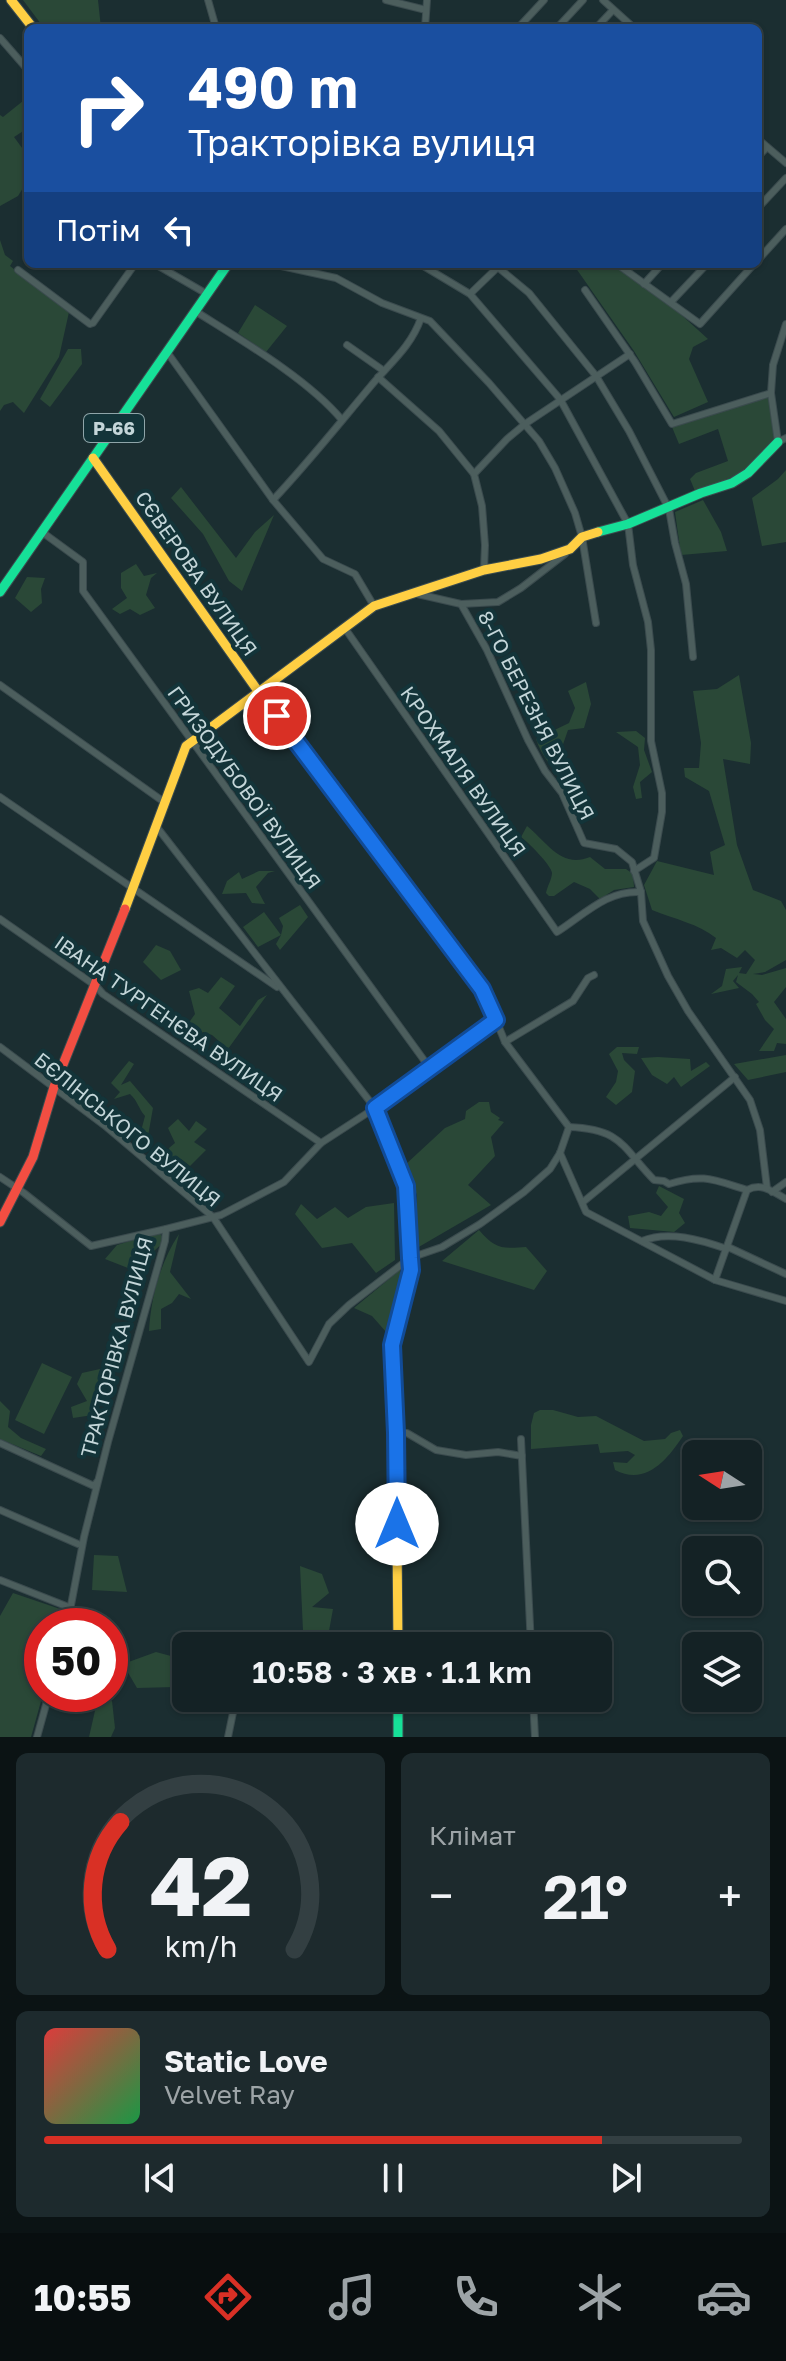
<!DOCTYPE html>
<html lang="uk">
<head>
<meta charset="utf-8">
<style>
  body { margin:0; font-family:"Golos Text",sans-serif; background:#1d2a2d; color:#f1f3f6; height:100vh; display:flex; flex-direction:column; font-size:30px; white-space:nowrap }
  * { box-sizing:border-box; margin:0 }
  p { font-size:26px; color:#9da4a7 }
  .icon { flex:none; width:44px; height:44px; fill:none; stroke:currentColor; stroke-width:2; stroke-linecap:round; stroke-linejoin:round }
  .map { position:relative; height:1737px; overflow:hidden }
  .details { display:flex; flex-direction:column; gap:16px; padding:16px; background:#0b1314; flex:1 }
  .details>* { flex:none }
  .banner { position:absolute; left:24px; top:24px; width:738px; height:244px; border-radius:12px; box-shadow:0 2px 6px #0004,0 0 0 2px #333f42; background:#1a4fa0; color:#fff; overflow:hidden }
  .needle { width:52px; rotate:282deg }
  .buttons { position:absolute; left:682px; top:1440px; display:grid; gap:16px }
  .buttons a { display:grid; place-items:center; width:80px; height:80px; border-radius:12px; background:#142225; box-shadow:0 2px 6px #0004,0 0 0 2px #333f42; font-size:40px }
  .speed { position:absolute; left:24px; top:1608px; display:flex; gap:16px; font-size:40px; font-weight:700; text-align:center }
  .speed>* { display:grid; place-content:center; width:104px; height:104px; border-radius:50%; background:#142225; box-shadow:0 2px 6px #0004,0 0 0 2px #333f42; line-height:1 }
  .speed .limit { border:12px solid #d22; background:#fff; color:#111 }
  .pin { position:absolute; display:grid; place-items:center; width:68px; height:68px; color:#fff; margin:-34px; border:4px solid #fff; border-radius:50%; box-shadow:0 2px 8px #0007 }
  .me { position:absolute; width:88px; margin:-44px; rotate:0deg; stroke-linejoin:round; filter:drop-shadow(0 0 6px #0008) }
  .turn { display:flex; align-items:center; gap:28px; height:168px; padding:0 32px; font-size:36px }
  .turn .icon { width:104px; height:104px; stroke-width:2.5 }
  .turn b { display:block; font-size:56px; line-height:68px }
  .then { display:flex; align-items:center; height:76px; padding:0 32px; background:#0003; gap:16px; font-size:30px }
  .big { font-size:60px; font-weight:600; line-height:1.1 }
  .details .widget { flex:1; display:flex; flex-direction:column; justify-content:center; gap:12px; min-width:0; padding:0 28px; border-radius:12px; background:#1d2a2d }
  .details .dial { align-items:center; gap:0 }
  .dial svg { height:208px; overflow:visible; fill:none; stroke:#333f42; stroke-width:7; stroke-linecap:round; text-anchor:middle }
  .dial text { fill:#f1f3f6; stroke:none }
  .song { display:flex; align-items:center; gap:24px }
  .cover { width:96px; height:96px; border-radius:12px; background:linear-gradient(135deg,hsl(0 70% 55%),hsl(140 70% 35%)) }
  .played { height:8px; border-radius:4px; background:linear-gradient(90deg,#d93025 80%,#333f42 80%) }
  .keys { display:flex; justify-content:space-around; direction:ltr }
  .heat { display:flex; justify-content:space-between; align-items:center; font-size:44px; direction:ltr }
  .details .tiles { flex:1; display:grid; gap:16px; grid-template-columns:1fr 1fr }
  .widget:last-child { grid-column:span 2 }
  .trip { position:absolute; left:172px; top:1632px; width:440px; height:80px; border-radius:12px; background:#142225; box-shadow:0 2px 6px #0004,0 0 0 2px #333f42; font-weight:600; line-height:80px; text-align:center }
  .dock { display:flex; height:128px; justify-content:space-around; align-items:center; background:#080e0f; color:#9da4a7 }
  .dock .icon { width:56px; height:56px }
  .dock .selected { color:#d93025 }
  .dock b { font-size:36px; color:#f1f3f6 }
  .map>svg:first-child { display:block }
</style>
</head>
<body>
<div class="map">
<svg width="786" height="1737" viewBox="0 0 786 1737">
  <rect width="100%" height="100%" fill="#1b2e31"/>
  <g fill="#2a4837">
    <path d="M 23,0 L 98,0 L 101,28 L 44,28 Z"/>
    <path d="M 28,97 L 28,128 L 14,137 L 28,156 L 28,180 L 18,196 L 0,206 L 0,115 L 3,117 Z"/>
    <path d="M 0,240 L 5,255 L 13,261 L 10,266 L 69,312 L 59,357 L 24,413 L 13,402 L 4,405 L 0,411 Z"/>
    <path d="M 573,264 L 625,264 L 708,339 L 693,347 L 689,359 L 708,402 L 674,417 L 634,351 Z"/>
    <path d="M 255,305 L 287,326 L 266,352 L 238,333 Z"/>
    <path d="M 68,349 L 81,349 L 82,364 L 50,407 L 40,399 Z"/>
    <path d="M 769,397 L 775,440 C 744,473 738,477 695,491 L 690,479 L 696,473 L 728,461 L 718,429 L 679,444 L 672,427 Z"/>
    <path d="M 786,470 L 786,542 L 762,546 L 752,498 L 778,479 Z"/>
    <path d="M 181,487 L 236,558 L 255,532 L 274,515 L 242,591 L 229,581 L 203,534 L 171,498 Z"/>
    <path d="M 703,500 L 721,532 L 727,551 L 681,555 L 675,512 Z"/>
    <path d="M 136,564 L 144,576 L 157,573 L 151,578 L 146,595 L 155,608 L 140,615 L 130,609 L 120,614 L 112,609 L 127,598 L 121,588 L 121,573 Z"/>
    <path d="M 27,577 L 45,578 L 41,589 L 42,603 L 31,612 L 15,598 Z"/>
    <path d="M 739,675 L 751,743 L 750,764 L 723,759 L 737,845 L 753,890 L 781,901 L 786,910 L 786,960 L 765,972 L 753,974 L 762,975 L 786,968 L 786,987 L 774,1002 L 786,1019 L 786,1044 L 777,1043 L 774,1051 L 759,1051 L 774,1029 L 765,1020 L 756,1004 L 759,1002 L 752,994 L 736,982 L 738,975 L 733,981 L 739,988 L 711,994 L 722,986 L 726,969 L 742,967 L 739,973 L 746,974 L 755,960 L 745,950 L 737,958 L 721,948 L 711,950 L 716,938 C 699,924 674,919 652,910 L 644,885 L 657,861 L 714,875 L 710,852 L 725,845 L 709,791 L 685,777 L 684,768 L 699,768 L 701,743 L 693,691 L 717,689 Z"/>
    <path d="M 586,682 L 591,704 L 584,728 L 568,730 L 560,753 L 565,787 C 556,771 541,756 536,739 L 569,723 L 575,708 L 568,691 Z"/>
    <path d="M 636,731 L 645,738 L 644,750 L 652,772 L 640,782 L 642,798 L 636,799 L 633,787 L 640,765 L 638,747 L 616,732 Z"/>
    <path d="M 527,826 C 547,842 561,869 590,857 L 605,869 L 626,869 L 633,874 L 634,887 L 614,890 L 600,899 L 590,889 L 574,882 L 554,896 L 549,896 L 546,893 C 547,887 552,879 552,873 C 552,866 527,841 521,837 Z"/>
    <path d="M 259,871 L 275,871 L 268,873 L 256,887 L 265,904 L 252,903 L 246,893 L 222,894 L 227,881 L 239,872 L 242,879 Z"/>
    <path d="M 300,905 L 308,917 L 280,950 L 276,944 L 281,935 L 258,947 L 243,927 L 264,912 L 281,935 L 283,926 L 279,918 Z"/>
    <path d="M 156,945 L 170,951 L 181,970 L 161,980 L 143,962 Z"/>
    <path d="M 221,977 L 235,986 L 219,1008 L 240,1026 L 258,1000 L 267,995 L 228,1049 L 212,1035 L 203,1032 L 194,1040 L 183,1031 L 195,1014 L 189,991 L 199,988 L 208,993 Z"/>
    <path d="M 617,1047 L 639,1047 L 637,1054 L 622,1053 L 624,1060 L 635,1071 L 632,1092 L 616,1105 L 606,1097 L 616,1082 L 618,1071 L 609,1054 Z"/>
    <path d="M 786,1055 L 786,1072 L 748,1080 L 734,1064 Z"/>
    <path d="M 658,1057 L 690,1059 L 691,1071 L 706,1062 L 710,1066 L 681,1087 L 674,1077 L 667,1084 L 652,1075 L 641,1058 Z"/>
    <path d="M 129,1061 L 134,1064 L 121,1085 L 130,1081 L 153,1108 L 148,1136 L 141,1131 L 145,1116 C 138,1108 138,1101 130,1094 L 114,1099 L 120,1092 L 111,1083 Z"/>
    <path d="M 479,1102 L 489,1102 L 491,1112 L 500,1118 L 498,1120 L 504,1122 L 491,1137 L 495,1156 L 468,1185 L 491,1205 L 417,1248 L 417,1195 L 405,1165 L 445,1128 L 465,1119 L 466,1111 Z"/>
    <path d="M 178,1119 L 189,1131 L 196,1121 L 207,1129 L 194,1142 L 206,1150 L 190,1166 L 181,1159 L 173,1163 L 169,1148 L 175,1143 L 168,1128 Z"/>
    <path d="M 659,1186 L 684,1199 L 679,1213 L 685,1223 L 674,1232 L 630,1228 L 628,1216 L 649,1212 L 661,1216 L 668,1207 L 656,1193 Z"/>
    <path d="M 394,1203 L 395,1260 L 376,1273 L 352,1243 L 322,1248 L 295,1214 L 301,1204 L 317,1219 L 335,1207 L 348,1218 L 366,1207 Z"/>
    <path d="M 479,1230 C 495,1249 503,1249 526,1247 L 547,1271 L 534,1290 L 442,1261 Z"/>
    <path d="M 159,1232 L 165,1241 L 133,1270 L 105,1259 L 117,1245 Z"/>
    <path d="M 179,1234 L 170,1272 L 191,1299 L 179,1294 L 172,1303 L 161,1309 L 161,1329 L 149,1331 C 151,1297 160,1263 179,1234 Z"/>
    <path d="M 400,1270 L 401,1289 L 387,1333 L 372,1316 L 354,1308 Z"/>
    <path d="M 42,1363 L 72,1377 L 44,1434 L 15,1420 Z"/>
    <path d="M 100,1369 L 107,1377 L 93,1415 L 73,1418 L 71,1407 L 87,1401 L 77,1384 L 82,1373 Z"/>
    <path d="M 0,1401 L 10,1411 L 8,1427 L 21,1438 L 46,1449 L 41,1456 L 0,1439 Z"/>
    <path d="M 540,1410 L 553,1410 L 578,1417 L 596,1416 L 644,1441 L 665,1439 L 671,1433 L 680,1430 L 683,1436 C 667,1460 646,1486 615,1470 L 613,1462 L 627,1463 L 635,1455 L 628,1451 L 600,1453 L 598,1444 L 531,1449 L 531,1425 L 534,1413 Z"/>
    <path d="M 94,1555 L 118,1556 L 127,1592 L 92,1590 Z"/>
    <path d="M 300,1566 L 322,1574 L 329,1593 L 312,1607 L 333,1609 L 329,1631 L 309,1635 L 303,1631 Z"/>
    <path d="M 13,1593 L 66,1611 L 61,1626 L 42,1626 L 43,1694 L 31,1737 L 0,1737 L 0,1616 Z"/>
    <path d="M 156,1652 L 186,1660 L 186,1691 L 175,1687 L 137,1688 L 123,1664 Z"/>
    <path d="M 112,1701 L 115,1728 L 111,1737 L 89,1737 L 97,1702 Z"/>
  </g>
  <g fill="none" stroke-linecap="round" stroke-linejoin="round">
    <defs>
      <g id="street">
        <path d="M 208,0 L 216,28"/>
        <path d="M 386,0 L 426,10"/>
        <path d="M 603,0 L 634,28"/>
        <path d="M 425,28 L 427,0"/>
        <path d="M 518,28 L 544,0"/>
        <path d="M 557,28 L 583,0"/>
        <path d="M 596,28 L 613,10"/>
        <path d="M 0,38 L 28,70"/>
        <path d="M 758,139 L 786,163"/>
        <path d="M 758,157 L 767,147"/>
        <path d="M 758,208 L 786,178"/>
        <path d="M 758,260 L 786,229"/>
        <path d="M 155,264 L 207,294"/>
        <path d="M 272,264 L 336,278 L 382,303 L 430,321 L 489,383 L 539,441 L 555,468 L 575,513 L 582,537 L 596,623"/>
        <path d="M 420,264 L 470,294 L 560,399 L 628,524 L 633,565 L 648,622 L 651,650 L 651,741 L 662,793 L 662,812 L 654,858 L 634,871"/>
        <path d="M 494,264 L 529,293 L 596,376 L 629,431 L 669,509 L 675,543 L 686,584 L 693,657"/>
        <path d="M 617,264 L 700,324 L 754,264"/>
        <path d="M 18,270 L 90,324 L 93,323 L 135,264"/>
        <path d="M 644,284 L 662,264"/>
        <path d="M 585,290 L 635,362 L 672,424 L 771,393"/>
        <path d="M 470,294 L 501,264"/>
        <path d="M 671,302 L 707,264"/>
        <path d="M 195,311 C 241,340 308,379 342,420"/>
        <path d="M 786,324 L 773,365 L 771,393 L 778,442 L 786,438"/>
        <path d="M 347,345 L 384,371"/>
        <path d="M 167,352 L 273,500 L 323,559 L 355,574 L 374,606"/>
        <path d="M 378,377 L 439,431 L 474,474 L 482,506 L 485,545 L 484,570"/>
        <path d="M 474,474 L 507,439 L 525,424 L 630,354"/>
        <path d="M 273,500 C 307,464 338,425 370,387 C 389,364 411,347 421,318"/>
        <path d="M 42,532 L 83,562 L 83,591 L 429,1067"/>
        <path d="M 413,593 L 461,604 L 487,650 L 528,740 L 545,771 L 562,793 L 584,843 L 616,849 L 632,862 L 641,892 L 643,921 L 668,976 L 688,1011 L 750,1100 L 760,1130 L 767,1188"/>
        <path d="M 461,604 L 498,602 L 521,588 L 565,554"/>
        <path d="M 344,627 L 557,932 C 585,914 607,890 641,892"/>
        <path d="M 0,685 L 164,802"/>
        <path d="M 0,797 L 277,987"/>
        <path d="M 0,919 L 96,986 L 103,994 L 321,1143"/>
        <path d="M 505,1042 L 573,1001 L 588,978 L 594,975"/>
        <path d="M 0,1047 L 104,1125 L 213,1217 L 309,1362 L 329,1324 L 349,1305 L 410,1258 L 442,1247 L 480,1224 L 524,1192 L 550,1169 L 560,1153 L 569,1127 L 505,1042 L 496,1020"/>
        <path d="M 569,1127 C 622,1129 622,1147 654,1180 L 664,1181 L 669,1184 C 704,1173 714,1180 747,1190 C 762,1182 773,1192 786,1199"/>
        <path d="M 560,1153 L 586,1212 L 715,1280 L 786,1301"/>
        <path d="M 0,1177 L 24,1193 L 91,1246 L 166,1229"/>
        <path d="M 772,1192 L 786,1182"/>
        <path d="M 583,1202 L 735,1077"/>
        <path d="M 642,1241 C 668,1230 701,1240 727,1249"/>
        <path d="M 728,1247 L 786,1274"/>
        <path d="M 715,1280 L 747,1190"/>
        <path d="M 396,1433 L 407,1433 L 436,1450 L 466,1455 L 498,1452 L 522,1456"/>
        <path d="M 521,1439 L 531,1646"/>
        <path d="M 0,1443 L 94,1486 L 97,1482"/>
        <path d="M 0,1510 L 78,1544"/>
        <path d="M 0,1580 L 71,1608"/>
        <path d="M 67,1626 L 84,1537 L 108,1442 L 165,1241 L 166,1229 L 221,1215 L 284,1182 L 321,1143 L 375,1108 L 156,826"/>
        <path d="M 533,1698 L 535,1737"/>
        <path d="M 37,1737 L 49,1694"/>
        <path d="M 228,1737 L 236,1698"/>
      </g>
      <g id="fast">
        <path d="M 598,532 L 628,524 L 701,493 L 732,483 L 748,473 L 778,442"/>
        <path d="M 0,592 L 228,264"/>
        <path d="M 392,1352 L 392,1345 L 411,1270 L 406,1186 L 375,1108 L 496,1020 L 482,989 L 468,970"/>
        <path d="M 398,1698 L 398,1737"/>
      </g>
      <g id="slow">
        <path d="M 11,0 L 33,28"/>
        <path d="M 93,458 L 258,691 L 468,970"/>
        <path d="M 125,909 L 186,746 L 374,606 L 484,570 L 541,559 L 570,549 L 582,537 L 598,532"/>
        <path d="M 392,1352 L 396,1433 L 398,1646"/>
      </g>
      <path id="jam" d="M 0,1222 L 33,1157 L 54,1087 L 125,909"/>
    </defs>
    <use href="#street" stroke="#3b4b4e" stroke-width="8"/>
    <use href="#fast" stroke="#3b4b4e" stroke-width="11"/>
    <use href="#slow" stroke="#3b4b4e" stroke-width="11"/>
    <use href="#jam" stroke="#3b4b4e" stroke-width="11"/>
    <use href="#street" stroke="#4c5e5d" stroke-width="6"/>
    <use href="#fast" stroke="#16e098" stroke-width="9"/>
    <use href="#slow" stroke="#ffcf43" stroke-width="9"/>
    <use href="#jam" stroke="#f24e42" stroke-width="9"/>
  </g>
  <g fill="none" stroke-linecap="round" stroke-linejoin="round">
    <defs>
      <path id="route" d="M 277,716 L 482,989 L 496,1020 L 375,1108 L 406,1186 L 410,1258 L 411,1270 L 392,1345 L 396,1433 L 397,1524"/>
    </defs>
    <use href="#route" stroke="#114b97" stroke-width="20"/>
    <use href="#route" stroke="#1a73e8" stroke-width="14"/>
  </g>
  <g text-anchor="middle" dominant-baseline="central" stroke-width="8" stroke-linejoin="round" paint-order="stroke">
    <rect fill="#133439" stroke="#8fa5a9" stroke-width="2" x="84" y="414" width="60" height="28" rx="6"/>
    <g font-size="18" font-weight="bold" fill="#c4d6d9">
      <text x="114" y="428">Р-66</text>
    </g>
    <g font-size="20" fill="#c4d6d9" stroke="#133439">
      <text transform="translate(197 573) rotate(55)">СЄВЕРОВА ВУЛИЦЯ</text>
      <text transform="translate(537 715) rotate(63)">8-ГО БЕРЕЗНЯ ВУЛИЦЯ</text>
      <text transform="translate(464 771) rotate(55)">КРОХМАЛЯ ВУЛИЦЯ</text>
      <text transform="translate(245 787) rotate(54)">ГРИЗОДУБОВОЇ ВУЛИЦЯ</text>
      <text transform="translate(169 1018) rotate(35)">ІВАНА ТУРГЕНЄВА ВУЛИЦЯ</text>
      <text transform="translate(128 1129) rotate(39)">БЄЛІНСЬКОГО ВУЛИЦЯ</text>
      <text transform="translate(116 1347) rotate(-75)">ТРАКТОРІВКА ВУЛИЦЯ</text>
    </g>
  </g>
</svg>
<div class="buttons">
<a><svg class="needle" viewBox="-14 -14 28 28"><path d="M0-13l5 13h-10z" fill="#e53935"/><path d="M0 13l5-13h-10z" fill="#9da4a7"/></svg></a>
<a><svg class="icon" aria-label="search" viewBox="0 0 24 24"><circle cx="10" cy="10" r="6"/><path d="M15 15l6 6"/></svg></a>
<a><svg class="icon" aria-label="layers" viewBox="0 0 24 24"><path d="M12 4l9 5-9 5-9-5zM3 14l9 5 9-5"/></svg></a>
</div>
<div class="speed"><div class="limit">50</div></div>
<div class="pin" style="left:277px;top:716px;background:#d93025"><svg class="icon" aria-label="arrive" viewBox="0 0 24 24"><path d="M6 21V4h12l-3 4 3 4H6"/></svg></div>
<svg class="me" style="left:397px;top:1524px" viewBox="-20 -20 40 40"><circle r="19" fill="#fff"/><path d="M0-13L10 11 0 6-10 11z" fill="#1a73e8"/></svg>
<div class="trip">10:58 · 3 хв · 1.1 km</div>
<div class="banner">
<div class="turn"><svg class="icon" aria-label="right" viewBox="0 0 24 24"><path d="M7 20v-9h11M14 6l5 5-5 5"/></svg><div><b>490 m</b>Тракторівка вулиця</div></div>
<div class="then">Потім<svg class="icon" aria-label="left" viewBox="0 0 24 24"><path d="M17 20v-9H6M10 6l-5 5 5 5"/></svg></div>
</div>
</div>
<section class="details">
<div class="tiles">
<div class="widget dial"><svg viewBox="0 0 100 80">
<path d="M14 69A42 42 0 1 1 86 69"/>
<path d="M14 69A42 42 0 0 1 19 20" stroke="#d93025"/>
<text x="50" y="56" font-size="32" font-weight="700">42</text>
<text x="50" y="72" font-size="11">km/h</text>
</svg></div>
<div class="widget"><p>Клімат</p>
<div class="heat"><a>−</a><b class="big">21°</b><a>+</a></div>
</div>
<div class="widget">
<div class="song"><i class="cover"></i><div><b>Static Love</b><p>Velvet Ray</p></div></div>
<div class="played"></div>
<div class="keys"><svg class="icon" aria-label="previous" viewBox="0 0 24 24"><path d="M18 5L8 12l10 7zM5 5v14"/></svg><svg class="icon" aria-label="pause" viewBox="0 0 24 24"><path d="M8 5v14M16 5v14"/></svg><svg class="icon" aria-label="next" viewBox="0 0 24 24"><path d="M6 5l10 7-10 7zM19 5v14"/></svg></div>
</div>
</div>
</section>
<nav class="dock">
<b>10:55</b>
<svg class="icon selected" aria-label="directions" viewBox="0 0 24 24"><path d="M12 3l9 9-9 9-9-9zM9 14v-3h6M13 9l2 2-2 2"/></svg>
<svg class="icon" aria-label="music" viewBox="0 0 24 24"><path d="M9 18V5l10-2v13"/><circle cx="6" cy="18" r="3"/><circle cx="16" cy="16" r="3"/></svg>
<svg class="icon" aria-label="phone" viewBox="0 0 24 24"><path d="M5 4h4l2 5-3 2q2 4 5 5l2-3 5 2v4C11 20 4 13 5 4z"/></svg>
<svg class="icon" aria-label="climate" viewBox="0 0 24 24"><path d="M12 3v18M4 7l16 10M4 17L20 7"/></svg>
<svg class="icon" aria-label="car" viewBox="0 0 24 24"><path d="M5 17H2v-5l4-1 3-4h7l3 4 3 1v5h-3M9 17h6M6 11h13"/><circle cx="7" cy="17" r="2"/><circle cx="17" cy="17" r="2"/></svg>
</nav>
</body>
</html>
